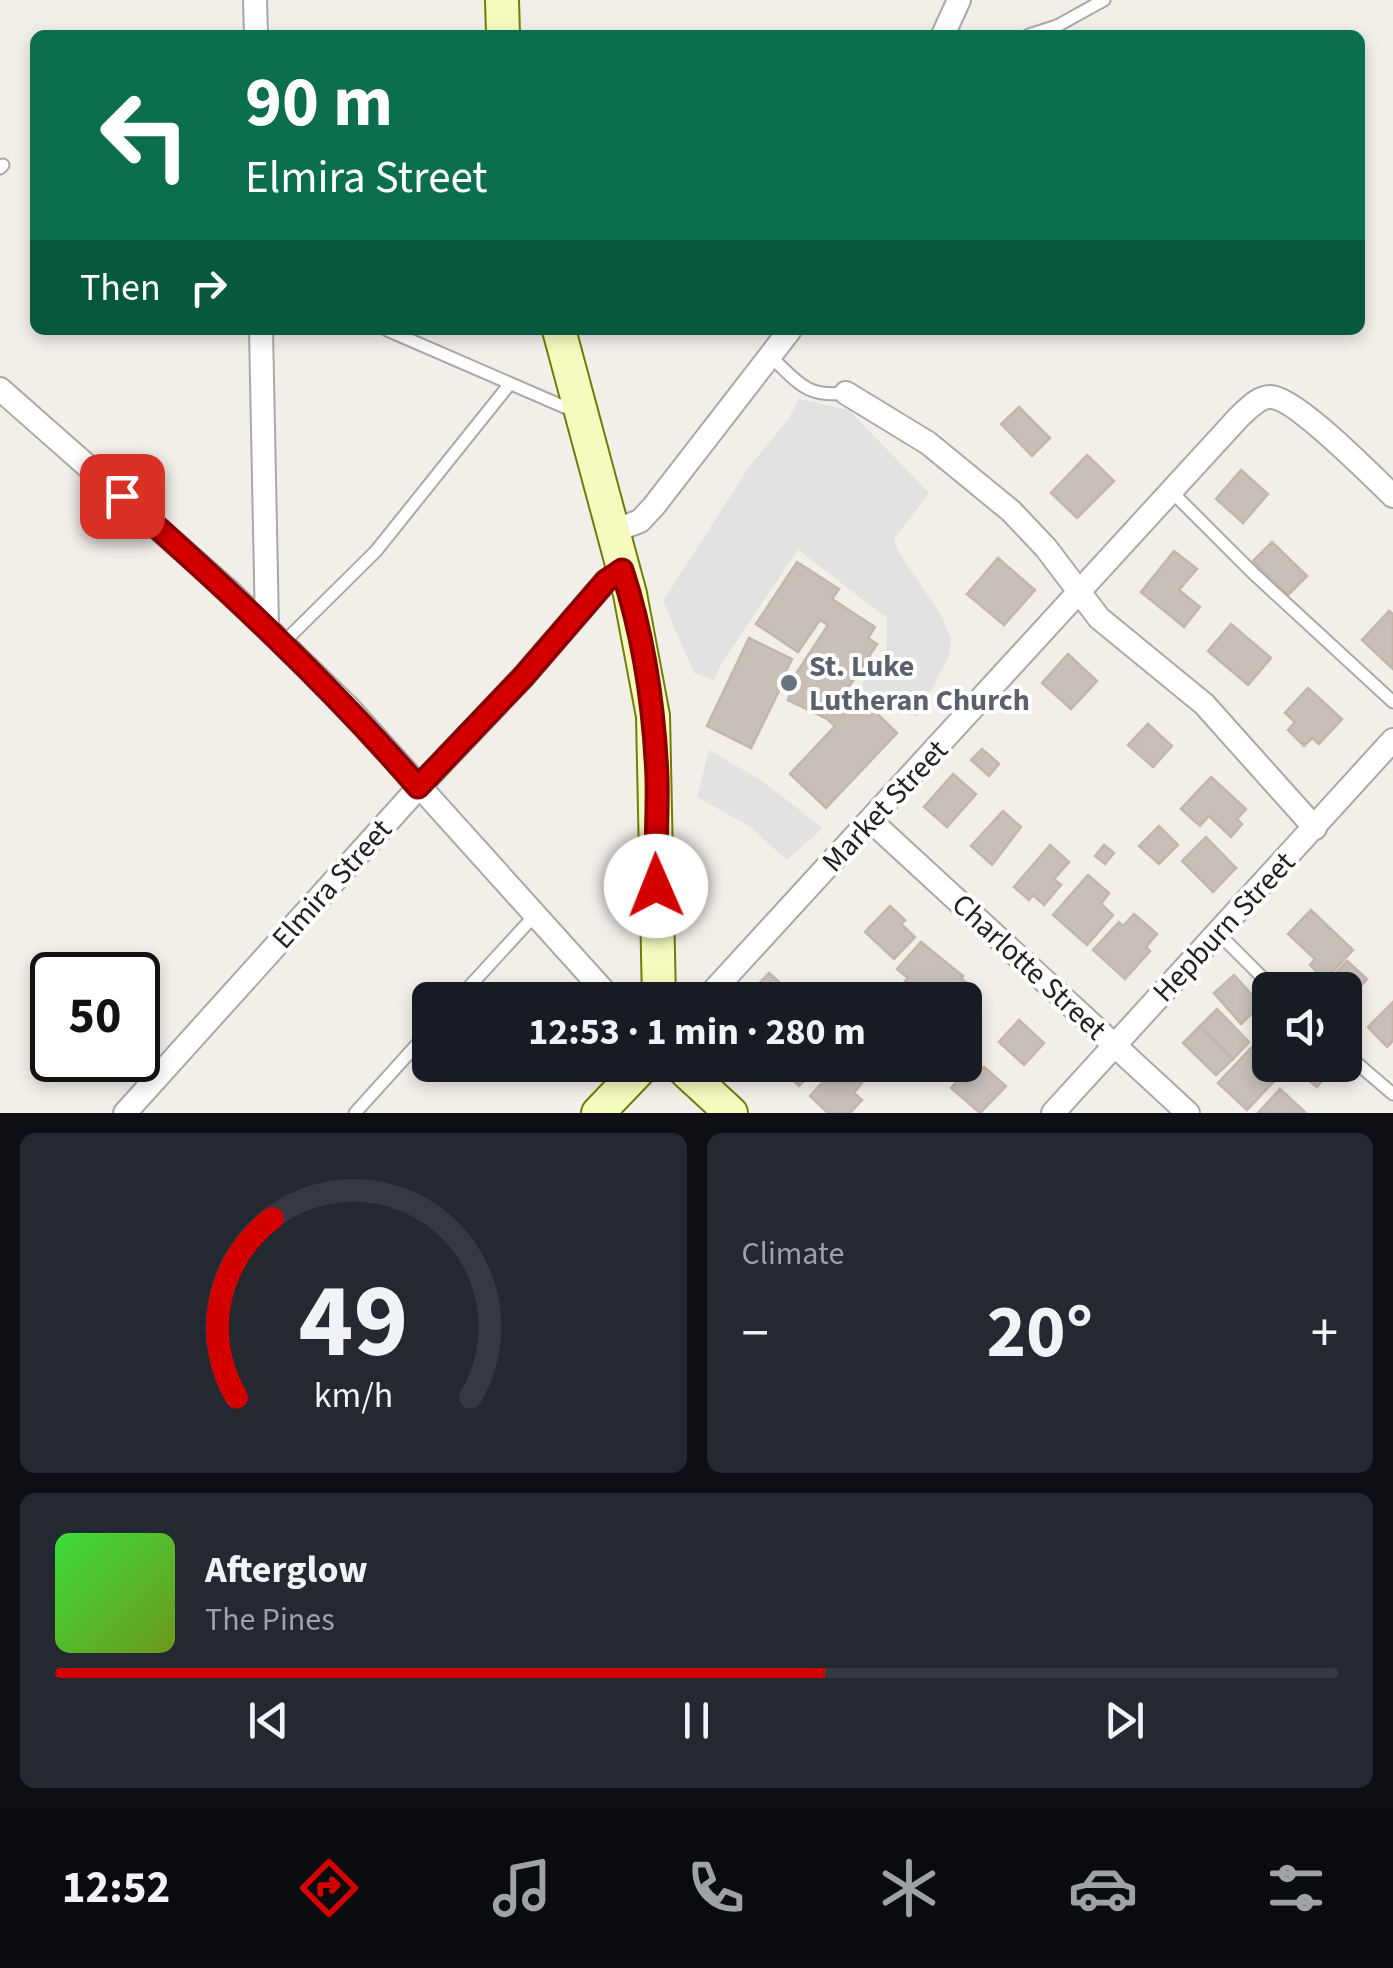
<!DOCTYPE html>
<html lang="en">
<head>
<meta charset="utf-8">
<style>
  body { margin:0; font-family:"Source Sans 3",sans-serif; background:#242831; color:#f1f3f6; height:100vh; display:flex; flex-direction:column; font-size:38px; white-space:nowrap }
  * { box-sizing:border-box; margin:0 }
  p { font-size:32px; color:#9ea1a6 }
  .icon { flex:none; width:55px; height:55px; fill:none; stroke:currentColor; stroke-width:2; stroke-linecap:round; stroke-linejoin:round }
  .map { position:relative; height:1113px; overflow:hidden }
  .drawer { display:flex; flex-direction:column; gap:20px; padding:20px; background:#0d0f14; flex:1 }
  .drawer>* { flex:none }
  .top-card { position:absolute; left:30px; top:30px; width:1335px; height:305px; border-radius:15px; box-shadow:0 5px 15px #0003; background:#0b6e4f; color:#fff; overflow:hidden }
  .tools { position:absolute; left:1252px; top:972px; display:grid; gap:20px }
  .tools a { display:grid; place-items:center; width:110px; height:110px; border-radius:15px; background:#171b24; box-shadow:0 5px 15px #0003; font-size:50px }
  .speed { position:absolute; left:30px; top:952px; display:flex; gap:20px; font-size:50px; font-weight:700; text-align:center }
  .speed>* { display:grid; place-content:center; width:130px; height:130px; border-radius:50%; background:#171b24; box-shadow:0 5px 15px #0003; line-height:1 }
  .speed .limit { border:5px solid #111; border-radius:15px; background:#fff; color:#111 }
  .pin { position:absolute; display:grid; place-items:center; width:85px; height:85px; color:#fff; margin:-42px; border-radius:20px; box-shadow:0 5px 15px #0006 }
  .me { position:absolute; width:110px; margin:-55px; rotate:359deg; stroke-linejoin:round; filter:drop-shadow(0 0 8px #0008) }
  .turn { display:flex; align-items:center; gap:35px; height:210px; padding:0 50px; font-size:45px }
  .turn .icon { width:130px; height:130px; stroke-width:2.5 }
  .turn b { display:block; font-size:70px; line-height:85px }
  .then { display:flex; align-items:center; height:95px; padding:0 50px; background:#0003; gap:20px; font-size:38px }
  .big { font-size:75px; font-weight:700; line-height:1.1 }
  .drawer .tile { flex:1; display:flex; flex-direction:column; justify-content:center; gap:15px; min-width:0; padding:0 35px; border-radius:15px; background:#242831 }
  .drawer .dial { align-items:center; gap:0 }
  .dial svg { height:260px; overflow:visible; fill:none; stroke:#363941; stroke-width:7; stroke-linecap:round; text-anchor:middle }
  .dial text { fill:#f1f3f6; stroke:none }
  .song { display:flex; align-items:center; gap:30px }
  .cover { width:120px; height:120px; border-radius:15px; background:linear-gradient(135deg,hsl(120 70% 55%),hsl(80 70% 35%)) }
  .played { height:10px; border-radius:5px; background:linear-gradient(90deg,#d40000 60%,#363941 60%) }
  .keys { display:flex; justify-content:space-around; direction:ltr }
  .heat { display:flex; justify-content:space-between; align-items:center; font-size:55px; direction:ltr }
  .drawer .tiles { flex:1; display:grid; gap:20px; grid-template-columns:1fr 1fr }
  .tile:last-child { grid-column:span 2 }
  .trip { position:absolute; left:412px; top:982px; width:570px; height:100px; border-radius:15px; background:#171b24; box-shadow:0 5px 15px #0003; font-weight:700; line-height:100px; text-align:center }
  .tabs { display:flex; height:160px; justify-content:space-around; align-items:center; background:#090b0e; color:#9ea1a6 }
  .tabs .icon { width:70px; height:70px }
  .tabs .current { color:#d40000 }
  .tabs b { font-size:45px; color:#f1f3f6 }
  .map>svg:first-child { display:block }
</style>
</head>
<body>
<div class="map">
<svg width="1393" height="1113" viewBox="0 0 1393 1113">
  <rect width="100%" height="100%" fill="#f2efe9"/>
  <g fill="#e2e2e2">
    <path d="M 799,399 L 849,410 L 929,493 L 894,539 L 899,553 L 940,613 L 951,638 L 949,656 L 917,717 L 895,710 L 858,691 L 886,650 L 887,618 L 798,550 L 721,664 L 714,680 L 694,673 L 663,601 L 749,467 L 789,418 Z"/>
    <path d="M 709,750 L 762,781 L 823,828 L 787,860 L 749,826 L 697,797 Z"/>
  </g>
  <g fill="#c7bfb8" stroke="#c4b6ab" stroke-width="2.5">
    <path d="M 1019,407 L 1050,438 L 1032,456 L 1001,424 Z"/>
    <path d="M 1087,455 L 1114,481 L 1077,518 L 1051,493 Z"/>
    <path d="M 1241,470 L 1268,494 L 1243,523 L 1216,499 Z"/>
    <path d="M 1272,542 L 1307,576 L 1288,595 L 1253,561 Z"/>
    <path d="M 1174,551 L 1197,569 L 1179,590 L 1200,607 L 1184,627 L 1141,592 Z"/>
    <path d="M 998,558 L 1035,590 L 1004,625 L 967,594 Z"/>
    <path d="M 797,562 L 839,589 L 832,599 L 875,627 L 868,638 L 877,644 L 837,705 L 844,712 L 859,696 L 897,733 L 826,808 L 790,774 L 835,726 L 827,719 L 788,700 L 790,694 L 780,689 L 751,748 L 707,726 L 749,638 L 792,659 L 785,673 L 794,677 L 828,625 L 820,620 L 798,652 L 756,624 Z"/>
    <path d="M 1389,611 L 1393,614 L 1393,669 L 1362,640 Z"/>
    <path d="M 1231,624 L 1271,658 L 1248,685 L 1208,651 Z"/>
    <path d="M 1068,654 L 1097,681 L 1071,709 L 1042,683 Z"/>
    <path d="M 1308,688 L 1342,719 L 1319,744 L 1312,738 L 1304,746 L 1288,730 L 1295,722 L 1285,713 Z"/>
    <path d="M 1148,724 L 1172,746 L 1153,767 L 1128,745 Z"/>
    <path d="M 982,749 L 999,764 L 989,776 L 971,760 Z"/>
    <path d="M 953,774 L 976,794 L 947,827 L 924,807 Z"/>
    <path d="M 1211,777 L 1246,809 L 1237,819 L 1242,824 L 1231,837 L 1209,816 L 1200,826 L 1181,809 Z"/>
    <path d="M 1003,811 L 1021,827 L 992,865 L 971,846 Z"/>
    <path d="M 1159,826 L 1178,845 L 1159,864 L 1139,846 Z"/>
    <path d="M 1206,837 L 1236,868 L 1213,892 L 1182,861 Z"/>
    <path d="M 1050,845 L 1069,862 L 1054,879 L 1061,885 L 1044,905 L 1033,895 L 1029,900 L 1014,887 Z"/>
    <path d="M 1104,845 L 1114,853 L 1105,864 L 1095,856 Z"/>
    <path d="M 1088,875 L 1109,893 L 1101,904 L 1113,915 L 1087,945 L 1053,915 Z"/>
    <path d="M 890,906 L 905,920 L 901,924 L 915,937 L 894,959 L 865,932 Z"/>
    <path d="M 1311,910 L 1353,950 L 1325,980 L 1310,965 L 1315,959 L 1288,934 Z"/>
    <path d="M 1134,914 L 1157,934 L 1146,947 L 1150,951 L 1125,979 L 1093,950 L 1119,922 L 1123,926 Z"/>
    <path d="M 921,942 L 963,976 L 961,978 L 975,991 L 965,1002 L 919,1000 L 902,985 L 908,978 L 897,969 Z"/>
    <path d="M 1347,961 L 1367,979 L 1345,1003 L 1345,990 L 1320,990 Z"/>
    <path d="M 769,973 L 790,992 L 782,1000 L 743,1000 Z"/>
    <path d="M 1234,975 L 1261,1005 L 1241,1024 L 1214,993 Z"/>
    <path d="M 1393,1002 L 1393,1041 L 1387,1047 L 1368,1027 Z"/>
    <path d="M 1217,1009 L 1249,1042 L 1233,1059 L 1200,1026 Z"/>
    <path d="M 1019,1020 L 1044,1043 L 1024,1065 L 999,1042 Z"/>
    <path d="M 1200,1026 L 1233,1059 L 1216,1075 L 1183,1043 Z"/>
    <path d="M 1251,1048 L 1280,1075 L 1247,1110 L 1218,1083 Z"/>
    <path d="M 778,1065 L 819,1065 L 799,1086 Z"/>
    <path d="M 1294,1065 L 1332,1065 L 1333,1066 L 1317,1087 L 1292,1067 Z"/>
    <path d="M 984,1067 L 1006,1086 L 980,1113 L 951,1088 L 969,1068 L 977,1075 Z"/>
    <path d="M 846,1069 L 862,1083 L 854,1093 L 862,1100 L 850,1113 L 828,1113 L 810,1096 L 831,1073 L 837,1078 Z"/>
    <path d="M 1280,1089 L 1306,1113 L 1258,1113 Z"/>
  </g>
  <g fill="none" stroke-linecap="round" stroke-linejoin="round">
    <defs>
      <g id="lane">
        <path d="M 1029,35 L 1057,26 L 1104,0"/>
        <path d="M 0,168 L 3,165"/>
        <path d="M 387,330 L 576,412"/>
        <path d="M 771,357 C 798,382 806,398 846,393"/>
        <path d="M 1172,492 L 1253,573 L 1393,702"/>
        <path d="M 283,643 L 376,551 L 509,385"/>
        <path d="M 1218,933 L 1275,990"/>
        <path d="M 457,1000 L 535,915"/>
        <path d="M 1345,1053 L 1393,1094"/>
        <path d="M 355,1113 L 430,1030"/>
      </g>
      <g id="street">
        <path d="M 255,0 L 256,35"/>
        <path d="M 943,35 L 959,0"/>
        <path d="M 261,330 L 267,627"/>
        <path d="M 0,389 L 230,592 L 348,707 L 612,1000"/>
        <path d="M 846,393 L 928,443 L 1011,511 L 1046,548 L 1099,618 L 1204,704 L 1315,828"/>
        <path d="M 614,531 L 640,521 L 654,506 L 790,330"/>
        <path d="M 871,821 L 1188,1113"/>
        <path d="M 705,1000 L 1239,417 C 1248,409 1259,396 1271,397 C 1296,398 1372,476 1393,496"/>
        <path d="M 125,1113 L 419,787 L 523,677 L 606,581 L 622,570"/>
        <path d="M 1053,1113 L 1393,740"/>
      </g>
      <g id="secondary">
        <path d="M 502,0 L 503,35"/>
        <path d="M 559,330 L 630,594 L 653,716 L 659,1000"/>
        <path d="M 679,1065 L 731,1113"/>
        <path d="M 598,1113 L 644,1065"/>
      </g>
    </defs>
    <use href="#lane" stroke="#a9a9a9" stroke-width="15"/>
    <use href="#street" stroke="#a9a9a9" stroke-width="26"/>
    <use href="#secondary" stroke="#707d05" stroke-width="36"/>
    <use href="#lane" stroke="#fff" stroke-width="11"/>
    <use href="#street" stroke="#fff" stroke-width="22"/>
    <use href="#secondary" stroke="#f7fabf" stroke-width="32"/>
  </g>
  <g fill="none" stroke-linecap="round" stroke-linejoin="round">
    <defs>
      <path id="route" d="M 122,496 C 226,588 327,682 418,787 L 524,676 L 606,581 L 622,570 C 644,637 654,707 657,777 C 658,814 655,850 656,886"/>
    </defs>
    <use href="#route" stroke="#8a0000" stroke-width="25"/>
    <use href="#route" stroke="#d40000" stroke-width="18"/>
  </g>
  <circle fill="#6b7280" stroke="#fff" stroke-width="4" cx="789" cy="683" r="10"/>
  <g text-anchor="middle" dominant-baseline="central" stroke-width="8" stroke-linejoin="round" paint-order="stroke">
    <g font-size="30" font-weight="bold" fill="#5b616d" stroke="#fff" text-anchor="start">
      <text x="809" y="666">St. Luke<tspan x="809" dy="34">Lutheran Church</tspan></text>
    </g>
    <g font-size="30" fill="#222" stroke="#fff">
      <text transform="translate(885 806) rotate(-47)">Market Street</text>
      <text transform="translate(332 884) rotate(-48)">Elmira Street</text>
      <text transform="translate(1224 927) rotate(-47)">Hepburn Street</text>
      <text transform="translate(1029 967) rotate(43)">Charlotte Street</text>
    </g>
  </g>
</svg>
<div class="tools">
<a><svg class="icon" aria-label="sound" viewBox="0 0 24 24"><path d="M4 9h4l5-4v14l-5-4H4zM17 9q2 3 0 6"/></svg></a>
</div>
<div class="speed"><div class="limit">50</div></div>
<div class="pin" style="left:122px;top:496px;background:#d93025"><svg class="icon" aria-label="arrive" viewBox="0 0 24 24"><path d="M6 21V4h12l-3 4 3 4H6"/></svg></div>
<svg class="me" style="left:656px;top:886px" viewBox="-20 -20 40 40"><circle r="19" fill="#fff"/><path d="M0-13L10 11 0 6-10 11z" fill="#d40000"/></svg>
<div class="trip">12:53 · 1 min · 280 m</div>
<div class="top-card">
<div class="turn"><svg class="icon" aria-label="left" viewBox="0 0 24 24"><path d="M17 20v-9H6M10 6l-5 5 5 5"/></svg><div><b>90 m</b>Elmira Street</div></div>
<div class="then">Then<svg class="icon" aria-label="right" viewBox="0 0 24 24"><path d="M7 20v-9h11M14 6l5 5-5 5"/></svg></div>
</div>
</div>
<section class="drawer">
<div class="tiles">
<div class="tile dial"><svg viewBox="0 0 100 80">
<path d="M14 69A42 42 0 1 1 86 69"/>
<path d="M14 69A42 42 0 0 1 25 14" stroke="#d40000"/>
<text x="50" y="56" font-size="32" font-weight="700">49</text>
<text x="50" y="72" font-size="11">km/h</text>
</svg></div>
<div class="tile"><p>Climate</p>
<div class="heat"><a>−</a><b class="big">20°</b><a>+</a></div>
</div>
<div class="tile">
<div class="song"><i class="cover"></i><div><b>Afterglow</b><p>The Pines</p></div></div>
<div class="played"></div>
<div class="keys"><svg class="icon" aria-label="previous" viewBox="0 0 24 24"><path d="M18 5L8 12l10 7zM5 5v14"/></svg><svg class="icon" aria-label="pause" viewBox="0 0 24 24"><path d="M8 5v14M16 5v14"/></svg><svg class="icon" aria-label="next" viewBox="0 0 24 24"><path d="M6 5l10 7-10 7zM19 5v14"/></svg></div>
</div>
</div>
</section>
<nav class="tabs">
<b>12:52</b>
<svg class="icon current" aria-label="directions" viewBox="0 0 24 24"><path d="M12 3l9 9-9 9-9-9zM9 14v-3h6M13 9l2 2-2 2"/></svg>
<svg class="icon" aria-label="music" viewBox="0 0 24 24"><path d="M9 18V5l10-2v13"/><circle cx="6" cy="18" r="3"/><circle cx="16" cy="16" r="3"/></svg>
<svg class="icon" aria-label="phone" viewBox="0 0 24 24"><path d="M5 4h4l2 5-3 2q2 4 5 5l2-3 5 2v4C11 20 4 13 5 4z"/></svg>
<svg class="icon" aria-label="climate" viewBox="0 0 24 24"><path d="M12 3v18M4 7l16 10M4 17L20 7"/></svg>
<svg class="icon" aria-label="car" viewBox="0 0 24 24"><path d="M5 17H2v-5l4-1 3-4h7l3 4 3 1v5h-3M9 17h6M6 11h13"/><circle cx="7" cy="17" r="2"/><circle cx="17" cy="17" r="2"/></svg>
<svg class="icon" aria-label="filters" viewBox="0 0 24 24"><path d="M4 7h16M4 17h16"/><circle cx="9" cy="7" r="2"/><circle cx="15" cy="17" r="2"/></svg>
</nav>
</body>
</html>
